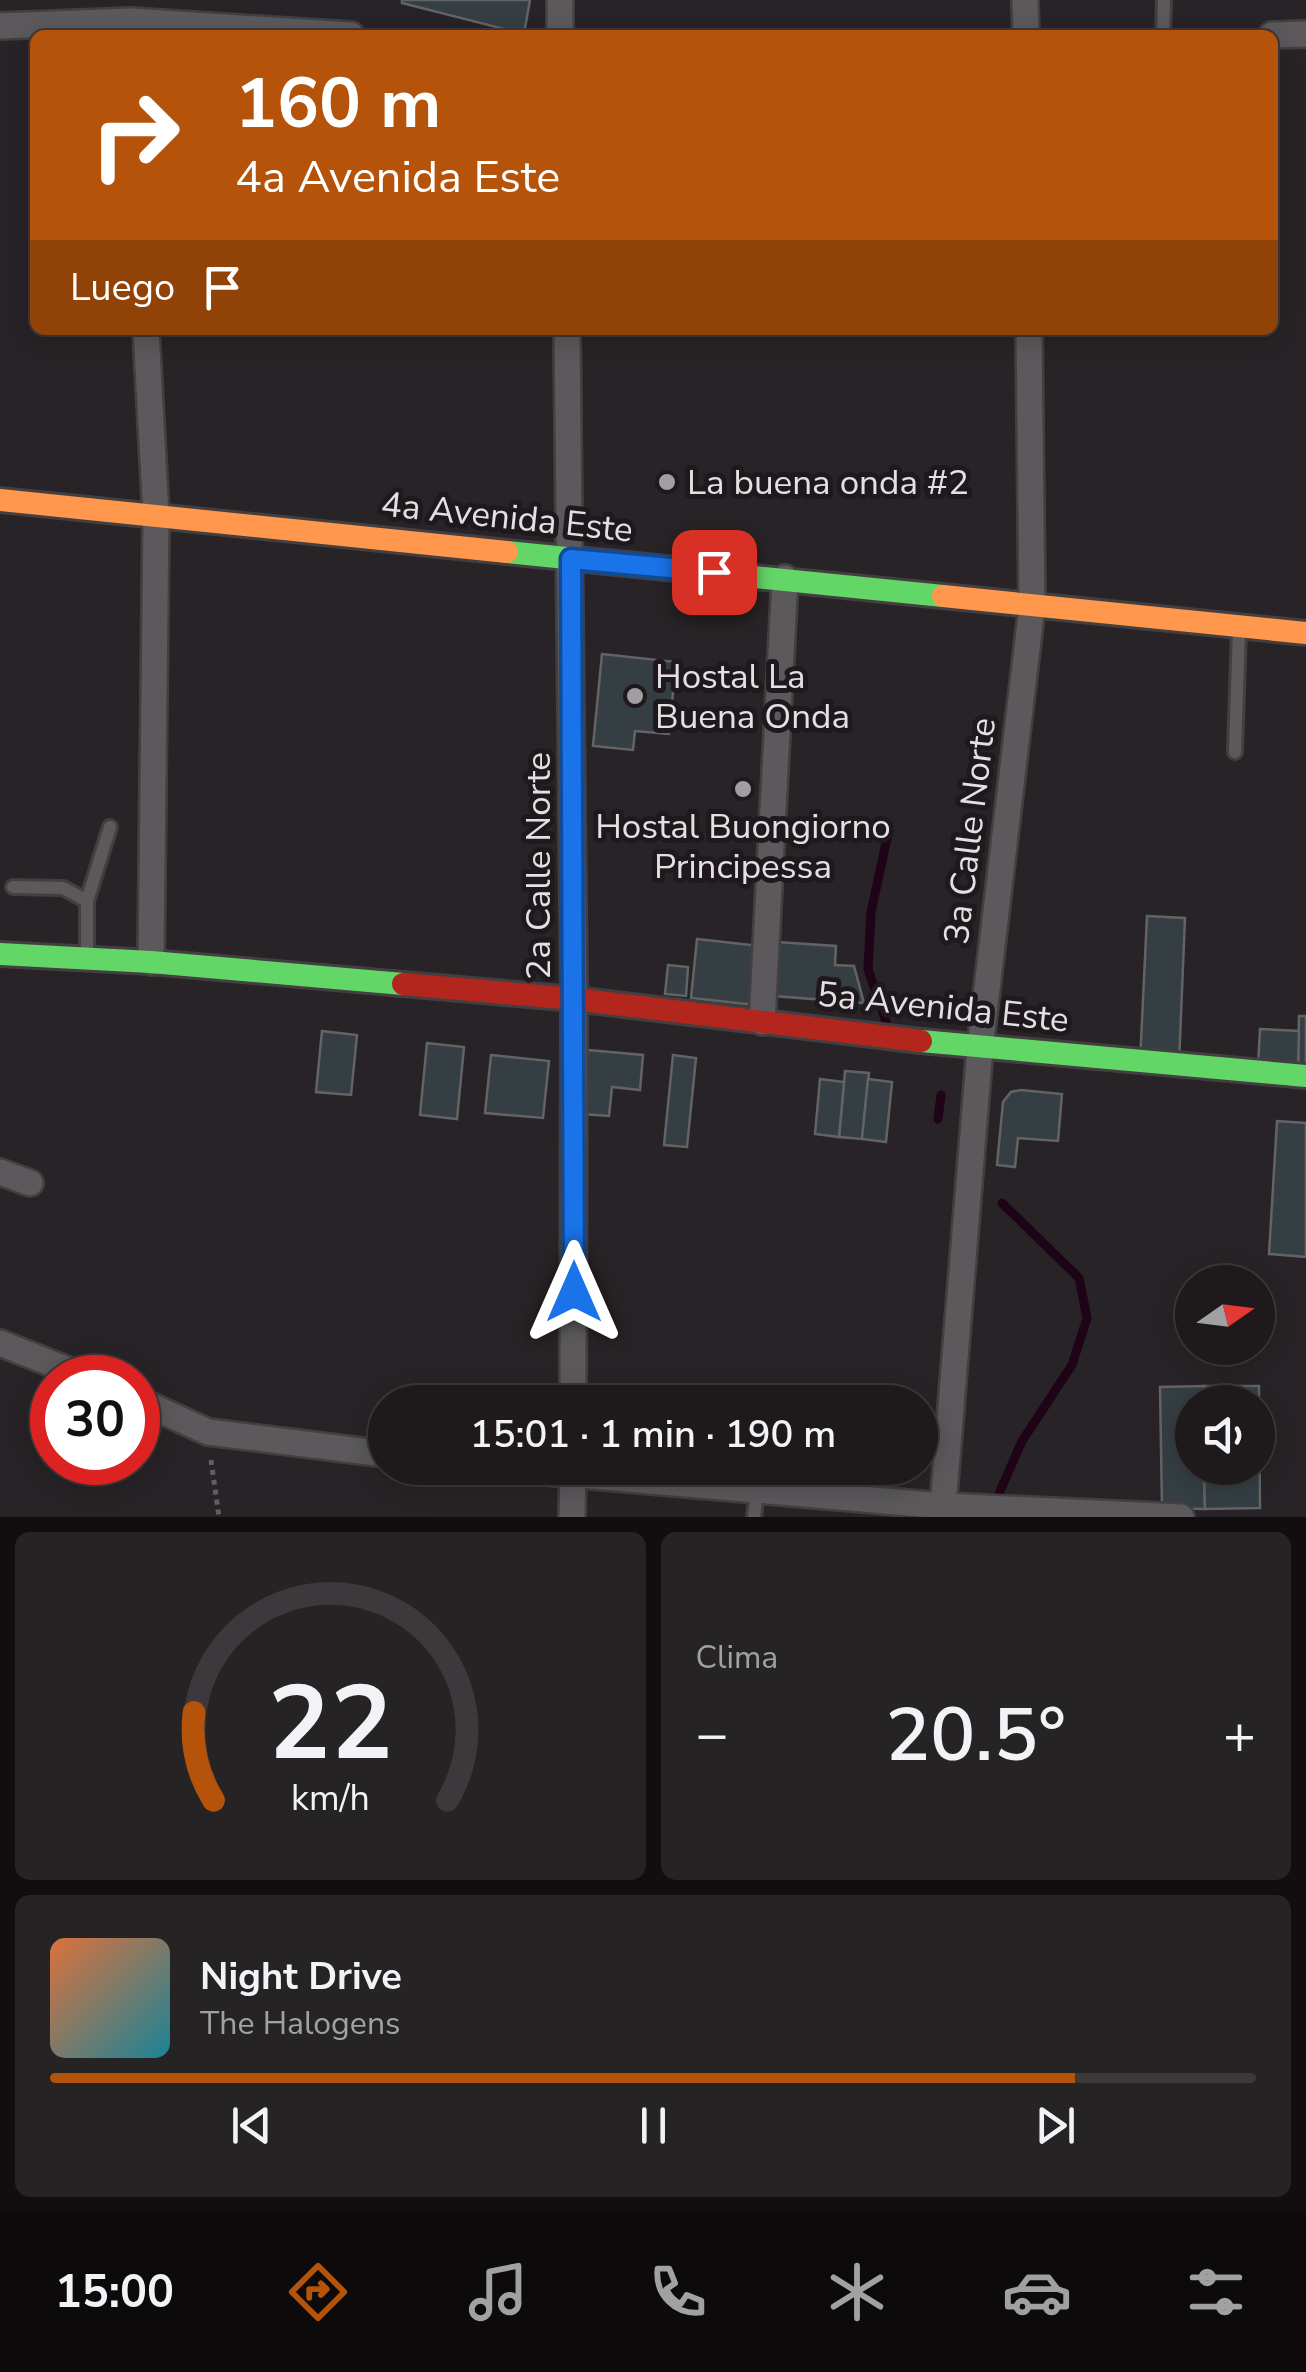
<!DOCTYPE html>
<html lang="es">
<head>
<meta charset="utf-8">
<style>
  body { margin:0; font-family:"Nunito Sans",sans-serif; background:#262325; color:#f1f3f6; height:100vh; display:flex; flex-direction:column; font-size:38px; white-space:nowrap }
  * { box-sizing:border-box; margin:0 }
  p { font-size:32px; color:#a1a1a3 }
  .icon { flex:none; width:55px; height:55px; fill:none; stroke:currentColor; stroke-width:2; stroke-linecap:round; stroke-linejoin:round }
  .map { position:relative; height:1517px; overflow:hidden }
  .details { display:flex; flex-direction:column; gap:15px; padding:15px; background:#100e0f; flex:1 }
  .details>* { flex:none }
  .guide { position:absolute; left:30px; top:30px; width:1248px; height:305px; border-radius:15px; box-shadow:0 5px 25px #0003,0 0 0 2px #3c383b; background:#b45309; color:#fff; overflow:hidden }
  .needle { width:65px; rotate:76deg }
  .controls { position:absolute; left:1175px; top:1265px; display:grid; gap:20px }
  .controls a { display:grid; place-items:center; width:100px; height:100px; border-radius:50%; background:#1e1a1c; box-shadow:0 5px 25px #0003,0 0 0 2px #3c383b; font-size:50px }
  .speed { position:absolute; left:30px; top:1355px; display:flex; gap:20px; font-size:50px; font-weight:700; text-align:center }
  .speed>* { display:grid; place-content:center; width:130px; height:130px; border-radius:50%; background:#1e1a1c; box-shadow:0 5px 25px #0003,0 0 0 2px #3c383b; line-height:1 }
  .speed .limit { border:15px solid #d22; background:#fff; color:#111 }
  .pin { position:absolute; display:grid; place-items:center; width:85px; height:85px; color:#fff; margin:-42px; border-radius:20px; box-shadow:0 5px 15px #0006 }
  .me { position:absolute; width:110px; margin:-55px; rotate:0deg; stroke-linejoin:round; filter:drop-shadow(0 0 8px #0008) }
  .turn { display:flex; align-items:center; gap:35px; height:210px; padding:0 40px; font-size:45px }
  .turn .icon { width:130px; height:130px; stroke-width:2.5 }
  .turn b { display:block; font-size:70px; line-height:85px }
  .then { display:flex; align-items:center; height:95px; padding:0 40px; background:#0003; gap:20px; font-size:38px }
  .big { font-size:75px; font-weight:600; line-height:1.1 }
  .details .tile { flex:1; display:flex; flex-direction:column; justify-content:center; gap:15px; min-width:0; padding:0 35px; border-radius:15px; background:#262325 }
  .details .dial { align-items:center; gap:0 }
  .dial svg { height:260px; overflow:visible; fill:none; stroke:#3c383b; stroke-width:7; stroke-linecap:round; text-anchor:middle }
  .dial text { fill:#f1f3f6; stroke:none }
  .song { display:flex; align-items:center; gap:30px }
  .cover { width:120px; height:120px; border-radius:15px; background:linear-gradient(135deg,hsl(20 70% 55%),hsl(190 70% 35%)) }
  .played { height:10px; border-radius:5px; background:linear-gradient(90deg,#b45309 85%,#3c383b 85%) }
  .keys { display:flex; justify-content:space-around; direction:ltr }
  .heat { display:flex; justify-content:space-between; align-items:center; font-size:55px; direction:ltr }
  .details .tiles { flex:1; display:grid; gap:15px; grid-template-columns:1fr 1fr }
  .tile:last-child { grid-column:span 2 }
  .trip { position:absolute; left:368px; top:1385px; width:570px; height:100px; border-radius:50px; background:#1e1a1c; box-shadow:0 5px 25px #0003,0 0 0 2px #3c383b; font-weight:600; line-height:100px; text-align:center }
  .tabs { display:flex; height:160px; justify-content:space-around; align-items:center; background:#0c0a0b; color:#a1a1a3 }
  .tabs .icon { width:70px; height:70px }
  .tabs .on { color:#b45309 }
  .tabs b { font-size:45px; color:#f1f3f6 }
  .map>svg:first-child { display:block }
</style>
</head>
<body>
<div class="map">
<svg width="1306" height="1517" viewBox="0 0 1306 1517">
  <rect width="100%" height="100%" fill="#282326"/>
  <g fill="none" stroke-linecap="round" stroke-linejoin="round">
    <g stroke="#1f0418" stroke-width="9">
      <path d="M 888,1028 L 868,969 L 871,912 L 888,834"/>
      <path d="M 938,1119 L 941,1095"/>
      <path d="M 994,1505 L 1022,1441 L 1072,1365 L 1087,1318 L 1079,1278 L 1002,1203"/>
    </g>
  </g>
  <g fill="#353f43" stroke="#636365" stroke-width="2.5">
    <path d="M 402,0 L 530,0 L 524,34 L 402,3 Z"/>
    <path d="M 602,654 L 676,662 L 669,734 L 635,731 L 633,750 L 593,746 Z"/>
    <path d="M 1147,916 L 1185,918 L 1179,1063 L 1140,1062 Z"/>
    <path d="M 697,939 L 761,946 L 755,1005 L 691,998 Z"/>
    <path d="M 777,942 L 836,946 L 835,965 L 854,966 L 864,1003 L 774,996 Z"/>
    <path d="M 668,965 L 688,967 L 686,996 L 665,994 Z"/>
    <path d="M 1299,1016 L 1306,1016 L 1306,1068 L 1298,1068 Z"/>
    <path d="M 1260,1029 L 1299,1031 L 1298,1068 L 1258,1066 Z"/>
    <path d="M 322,1031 L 357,1035 L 351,1095 L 316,1092 Z"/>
    <path d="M 427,1043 L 464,1047 L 457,1119 L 420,1115 Z"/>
    <path d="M 588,1050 L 643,1055 L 640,1090 L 612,1087 L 609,1116 L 581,1114 Z"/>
    <path d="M 491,1055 L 549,1061 L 543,1118 L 485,1113 Z"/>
    <path d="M 673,1055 L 696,1058 L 687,1147 L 664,1145 Z"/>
    <path d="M 845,1071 L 869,1073 L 862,1139 L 839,1137 Z"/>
    <path d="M 820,1079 L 844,1082 L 839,1137 L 815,1134 Z"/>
    <path d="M 868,1079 L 892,1082 L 886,1142 L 862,1139 Z"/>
    <path d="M 1021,1090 L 1062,1094 L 1058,1141 L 1018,1138 L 1015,1167 L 997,1165 L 1003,1102 L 1011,1092 Z"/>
    <path d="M 1277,1121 L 1306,1123 L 1306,1257 L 1269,1254 Z"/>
    <path d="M 1204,1386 L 1204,1402 L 1192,1402 L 1192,1468 L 1204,1468 L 1205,1509 L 1162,1508 L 1160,1387 Z"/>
    <path d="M 1204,1386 L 1259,1386 L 1260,1508 L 1205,1509 L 1204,1468 L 1258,1468 L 1258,1402 L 1204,1402 Z"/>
  </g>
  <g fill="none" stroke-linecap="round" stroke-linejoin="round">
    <defs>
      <g id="lane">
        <path d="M 1163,35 L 1164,0"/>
        <path d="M 1235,752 L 1239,629"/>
        <path d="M 13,887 L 63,888 L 87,901 L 87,956"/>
        <path d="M 87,901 L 110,827"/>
        <path d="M 754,1517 L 757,1492"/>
      </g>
      <g id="street">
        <path d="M 560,0 L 560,35"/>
        <path d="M 1025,0 L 1026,35"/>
        <path d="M 0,26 L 131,21 L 351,35"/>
        <path d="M 1272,35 L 1306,34"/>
        <path d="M 146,330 L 156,516 L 151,962"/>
        <path d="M 567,330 L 574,999 L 573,1402"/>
        <path d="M 762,1022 L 785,578"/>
        <path d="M 0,1172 L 30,1183"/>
        <path d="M 0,1343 L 88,1378"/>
        <path d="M 138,1400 L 208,1432 L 385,1454"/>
        <path d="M 498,1468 L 943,1506 L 1181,1517"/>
        <path d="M 943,1506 L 980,1048 L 1032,606 L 1029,330"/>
        <path d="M 572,1517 L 573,1468"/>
      </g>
      <g id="fast">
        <path d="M 507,552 L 943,596"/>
        <path d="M 0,954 L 151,962 L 403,984"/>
        <path d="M 921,1041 L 1306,1076"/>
      </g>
      <g id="slow">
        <path d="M 0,500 L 507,552"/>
        <path d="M 943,596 L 1306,633"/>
      </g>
      <path id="jam" d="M 403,984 L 574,999 L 921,1041"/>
    </defs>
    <use href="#lane" stroke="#433f41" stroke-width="18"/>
    <use href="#street" stroke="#433f41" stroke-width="30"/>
    <use href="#fast" stroke="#433f41" stroke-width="28"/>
    <use href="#slow" stroke="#433f41" stroke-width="28"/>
    <use href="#jam" stroke="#433f41" stroke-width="28"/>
    <path stroke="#625e61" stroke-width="5" stroke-dasharray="5 5" stroke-linecap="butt" d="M 211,1460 L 219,1517"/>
    <use href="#lane" stroke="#5b595b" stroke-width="12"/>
    <use href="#street" stroke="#5b595b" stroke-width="25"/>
    <use href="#fast" stroke="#63d668" stroke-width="22"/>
    <use href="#slow" stroke="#ff974d" stroke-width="22"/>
    <use href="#jam" stroke="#b3261e" stroke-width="22"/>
  </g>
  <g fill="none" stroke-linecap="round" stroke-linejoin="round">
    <defs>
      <path id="route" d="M 574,1292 L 571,559 L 714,572"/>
    </defs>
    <use href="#route" stroke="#114b97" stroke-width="25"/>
    <use href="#route" stroke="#1a73e8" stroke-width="18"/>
  </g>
  <g fill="#a29da0" stroke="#1f191d" stroke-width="4">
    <circle cx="667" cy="482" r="10"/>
    <circle cx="635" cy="696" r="10"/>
    <circle cx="743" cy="789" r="10"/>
  </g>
  <g text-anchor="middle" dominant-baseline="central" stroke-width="10" stroke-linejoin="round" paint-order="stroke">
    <g font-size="35" fill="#e4dfe2" stroke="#1f191d" text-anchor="start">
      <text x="687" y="482">La buena onda #2</text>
      <text x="655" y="676">Hostal La<tspan x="655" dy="40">Buena Onda</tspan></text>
      <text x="743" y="826" text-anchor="middle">Hostal Buongiorno<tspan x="743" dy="40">Principessa</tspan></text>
    </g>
    <g font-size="35" fill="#e4dfe2" stroke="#1f191d">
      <text transform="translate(507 517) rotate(6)">4a Avenida Este</text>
      <text transform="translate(970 831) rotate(-83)">3a Calle Norte</text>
      <text transform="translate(538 866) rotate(-90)">2a Calle Norte</text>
      <text transform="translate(943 1007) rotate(6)">5a Avenida Este</text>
    </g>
  </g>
</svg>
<div class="controls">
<a><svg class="needle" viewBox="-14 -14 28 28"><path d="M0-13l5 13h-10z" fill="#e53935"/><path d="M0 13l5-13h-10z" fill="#a1a1a3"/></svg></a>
<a><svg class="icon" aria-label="sound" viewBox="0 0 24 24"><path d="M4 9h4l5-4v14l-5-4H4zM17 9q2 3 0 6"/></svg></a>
</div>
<div class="speed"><div class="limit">30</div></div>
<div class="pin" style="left:714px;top:572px;background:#d93025"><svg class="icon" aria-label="arrive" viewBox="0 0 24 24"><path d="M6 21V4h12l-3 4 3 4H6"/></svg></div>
<svg class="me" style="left:574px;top:1292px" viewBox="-20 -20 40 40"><path d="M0-17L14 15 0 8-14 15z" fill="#1a73e8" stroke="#fff" stroke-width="4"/></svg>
<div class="trip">15:01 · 1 min · 190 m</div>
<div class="guide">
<div class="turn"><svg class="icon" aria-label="right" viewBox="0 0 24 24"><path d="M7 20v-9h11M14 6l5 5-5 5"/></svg><div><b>160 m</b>4a Avenida Este</div></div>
<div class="then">Luego<svg class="icon" aria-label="arrive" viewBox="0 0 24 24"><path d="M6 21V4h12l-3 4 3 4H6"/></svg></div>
</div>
</div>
<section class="details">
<div class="tiles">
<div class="tile dial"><svg viewBox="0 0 100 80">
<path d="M14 69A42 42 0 1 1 86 69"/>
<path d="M14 69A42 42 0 0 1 8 42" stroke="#b45309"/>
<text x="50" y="56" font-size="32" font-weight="700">22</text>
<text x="50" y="72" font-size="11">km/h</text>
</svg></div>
<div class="tile"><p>Clima</p>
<div class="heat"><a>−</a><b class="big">20.5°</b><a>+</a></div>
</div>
<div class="tile">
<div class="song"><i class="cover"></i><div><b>Night Drive</b><p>The Halogens</p></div></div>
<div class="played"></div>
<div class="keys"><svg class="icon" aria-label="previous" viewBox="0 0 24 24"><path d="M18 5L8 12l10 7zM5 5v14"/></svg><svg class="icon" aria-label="pause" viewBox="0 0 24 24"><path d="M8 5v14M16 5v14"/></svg><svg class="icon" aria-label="next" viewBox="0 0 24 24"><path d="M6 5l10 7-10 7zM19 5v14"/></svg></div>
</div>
</div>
</section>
<nav class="tabs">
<b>15:00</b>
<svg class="icon on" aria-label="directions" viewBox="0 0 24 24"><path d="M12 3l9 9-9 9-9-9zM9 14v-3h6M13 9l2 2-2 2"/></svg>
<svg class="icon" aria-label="music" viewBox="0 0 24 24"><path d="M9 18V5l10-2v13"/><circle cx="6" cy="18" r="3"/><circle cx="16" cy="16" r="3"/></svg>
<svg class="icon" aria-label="phone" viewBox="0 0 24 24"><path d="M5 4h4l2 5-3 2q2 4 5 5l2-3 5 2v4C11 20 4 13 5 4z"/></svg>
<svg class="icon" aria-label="climate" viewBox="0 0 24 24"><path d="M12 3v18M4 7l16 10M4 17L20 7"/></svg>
<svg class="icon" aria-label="car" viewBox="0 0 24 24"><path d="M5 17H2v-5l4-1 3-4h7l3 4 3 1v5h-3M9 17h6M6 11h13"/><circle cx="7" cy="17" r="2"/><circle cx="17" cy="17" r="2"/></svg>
<svg class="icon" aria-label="filters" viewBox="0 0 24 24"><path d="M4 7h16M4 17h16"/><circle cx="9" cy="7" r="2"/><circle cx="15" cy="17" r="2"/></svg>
</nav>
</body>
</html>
